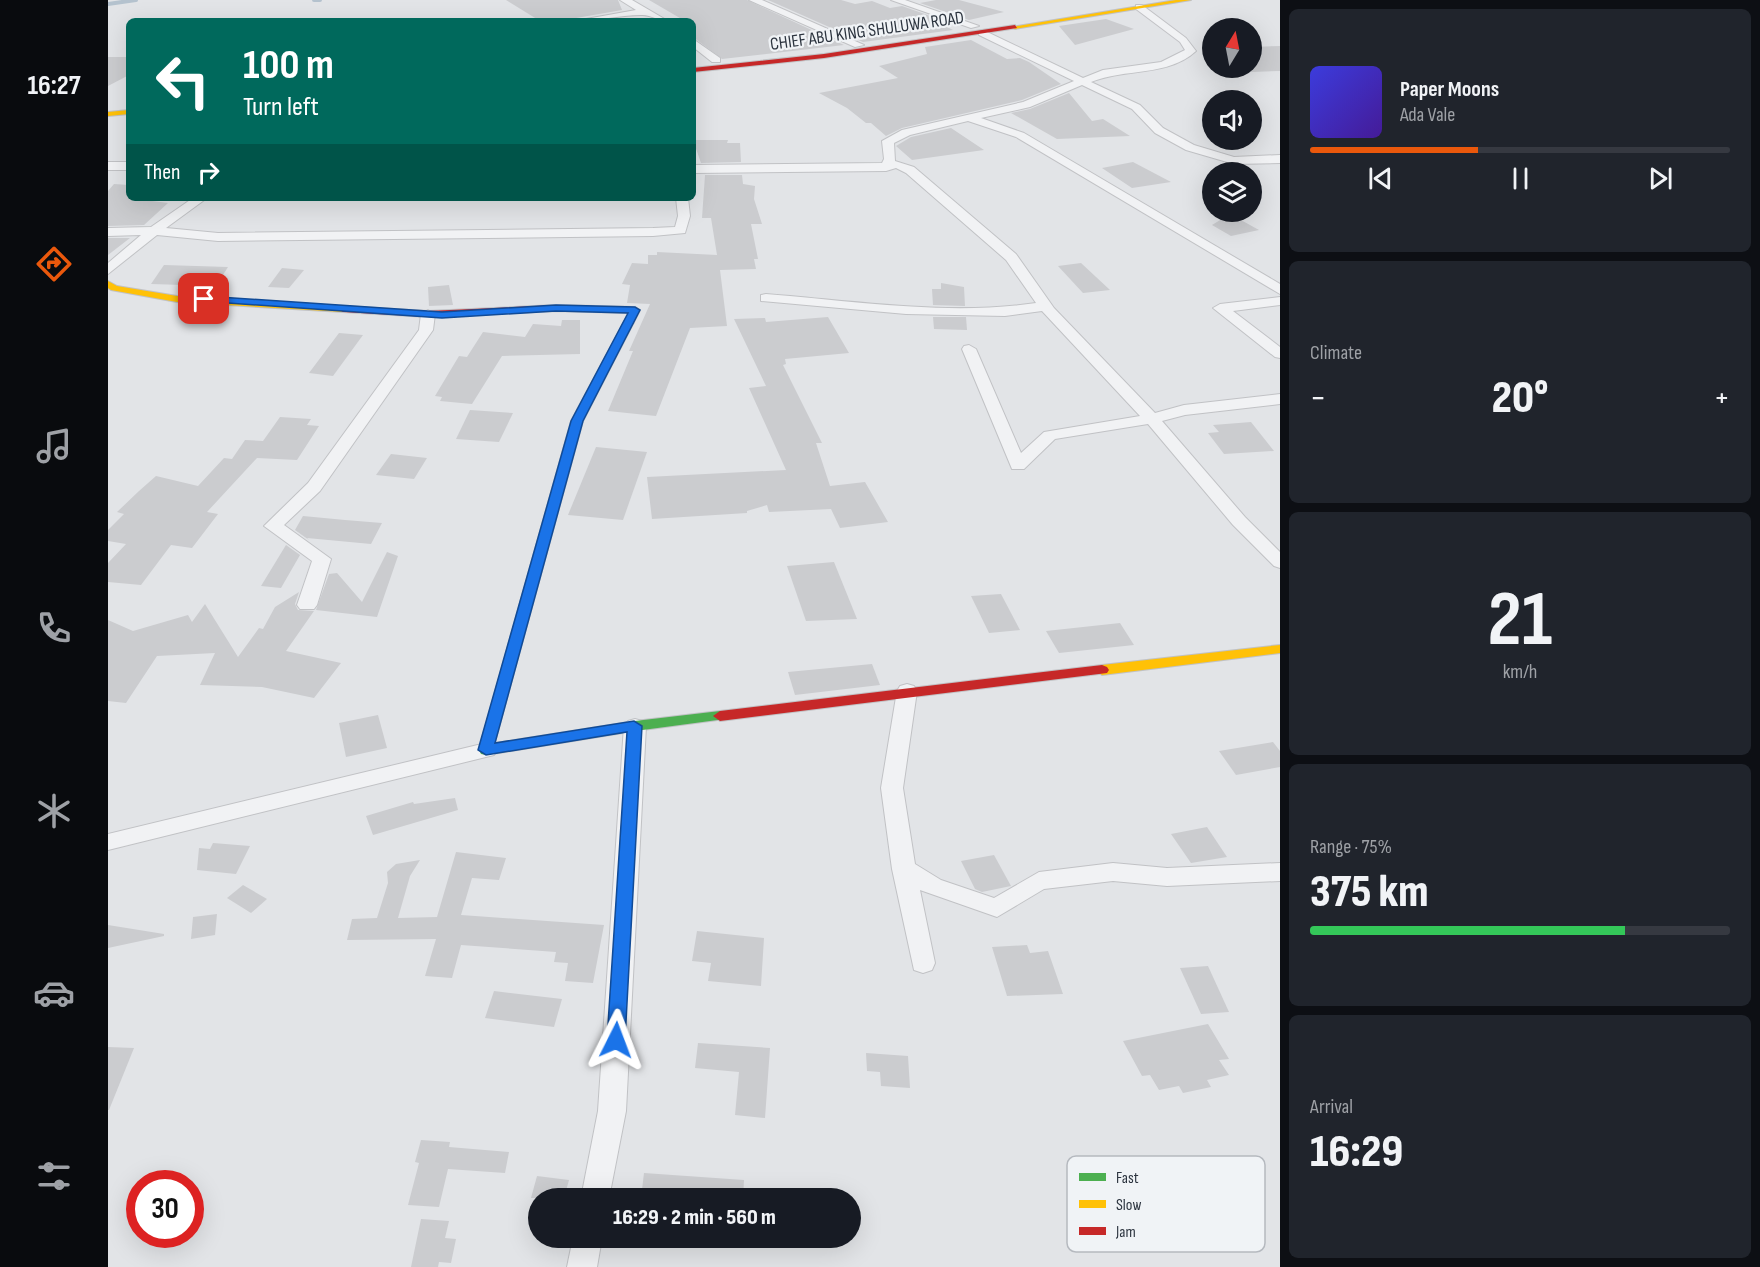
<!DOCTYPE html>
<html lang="en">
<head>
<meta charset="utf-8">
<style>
  body { margin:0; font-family:"Sofia Sans Condensed",sans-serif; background:#20242c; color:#f1f3f6; height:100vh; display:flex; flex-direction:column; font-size:22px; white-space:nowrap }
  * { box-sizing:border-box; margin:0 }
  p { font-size:20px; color:#9ea1a6 }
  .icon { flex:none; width:33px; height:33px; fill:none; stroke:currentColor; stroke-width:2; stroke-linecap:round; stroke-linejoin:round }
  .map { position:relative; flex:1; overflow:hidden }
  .details { display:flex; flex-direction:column; gap:9px; padding:9px; background:#0d0f14; width:480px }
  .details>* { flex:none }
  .top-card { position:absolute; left:18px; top:18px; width:570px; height:183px; border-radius:9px; box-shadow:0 6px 24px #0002; background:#00695c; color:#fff; overflow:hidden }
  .needle { width:39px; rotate:10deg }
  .tools { position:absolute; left:1094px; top:18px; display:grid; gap:12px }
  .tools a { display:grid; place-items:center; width:60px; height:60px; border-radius:50%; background:#171b24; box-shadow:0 6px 24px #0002; font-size:30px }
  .speed { position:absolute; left:18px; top:1170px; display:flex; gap:12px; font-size:30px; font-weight:700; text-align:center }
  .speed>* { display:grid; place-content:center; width:78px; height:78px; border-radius:50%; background:#171b24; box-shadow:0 6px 24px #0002; line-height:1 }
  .speed .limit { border:9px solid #d22; background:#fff; color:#111 }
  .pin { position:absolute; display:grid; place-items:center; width:51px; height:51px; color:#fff; margin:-26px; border-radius:12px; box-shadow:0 3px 9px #0006 }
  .me { position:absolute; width:66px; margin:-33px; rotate:3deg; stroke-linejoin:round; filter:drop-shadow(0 0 4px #0008) }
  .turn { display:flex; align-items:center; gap:21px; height:126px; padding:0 18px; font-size:27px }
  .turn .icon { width:78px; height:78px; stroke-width:2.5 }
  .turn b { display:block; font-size:42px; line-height:51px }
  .then { display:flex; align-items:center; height:57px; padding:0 18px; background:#0003; gap:12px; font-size:22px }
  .big { font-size:45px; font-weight:800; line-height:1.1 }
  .details .widget { flex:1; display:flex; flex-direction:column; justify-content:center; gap:9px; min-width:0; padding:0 21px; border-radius:9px; background:#20242c }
  .details .dial { align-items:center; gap:0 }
  .dial b { font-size:78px; line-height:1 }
  .song { display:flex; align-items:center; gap:18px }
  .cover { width:72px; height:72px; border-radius:9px; background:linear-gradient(135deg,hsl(240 70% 55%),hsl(260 70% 35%)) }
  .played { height:6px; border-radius:3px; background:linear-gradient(90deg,#ea580c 40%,#363941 40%) }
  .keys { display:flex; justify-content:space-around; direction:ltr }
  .heat { display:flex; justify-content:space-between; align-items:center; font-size:33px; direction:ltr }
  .charge { height:9px; border-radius:4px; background:linear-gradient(90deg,#34c759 75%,#363941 0) }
  .trip { position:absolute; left:420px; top:1188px; width:333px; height:60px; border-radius:30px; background:#171b24; box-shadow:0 6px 24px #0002; font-weight:800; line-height:60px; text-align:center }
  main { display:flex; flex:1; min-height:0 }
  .menu { display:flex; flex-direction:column; width:108px; justify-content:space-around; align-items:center; background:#090b0e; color:#9ea1a6 }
  .menu .icon { width:42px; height:42px }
  .menu .on { color:#ea580c }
  .menu b { font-size:27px; color:#f1f3f6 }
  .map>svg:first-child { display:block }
</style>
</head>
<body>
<main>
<nav class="menu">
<b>16:27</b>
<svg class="icon on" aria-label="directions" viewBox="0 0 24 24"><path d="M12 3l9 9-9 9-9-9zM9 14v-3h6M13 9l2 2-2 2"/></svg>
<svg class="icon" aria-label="music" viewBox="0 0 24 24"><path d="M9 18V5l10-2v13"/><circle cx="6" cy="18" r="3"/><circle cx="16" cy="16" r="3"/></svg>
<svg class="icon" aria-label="phone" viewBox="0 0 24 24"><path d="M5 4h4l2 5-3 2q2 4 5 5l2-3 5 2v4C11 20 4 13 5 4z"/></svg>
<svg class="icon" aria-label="climate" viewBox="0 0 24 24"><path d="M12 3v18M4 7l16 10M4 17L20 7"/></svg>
<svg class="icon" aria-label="car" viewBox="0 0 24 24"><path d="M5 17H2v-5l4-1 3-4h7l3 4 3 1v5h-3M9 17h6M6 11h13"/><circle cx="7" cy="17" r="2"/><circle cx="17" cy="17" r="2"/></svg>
<svg class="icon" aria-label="filters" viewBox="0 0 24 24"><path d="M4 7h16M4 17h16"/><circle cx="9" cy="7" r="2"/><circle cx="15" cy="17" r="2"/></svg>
</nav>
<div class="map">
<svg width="1172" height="1267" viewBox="0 0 1172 1267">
  <rect width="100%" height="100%" fill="#e2e4e7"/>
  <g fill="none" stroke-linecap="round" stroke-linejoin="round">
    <g stroke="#b4c2ce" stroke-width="4">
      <path d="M 206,0 L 212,0"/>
      <path d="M 0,4 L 28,0"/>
    </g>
  </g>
  <g fill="#cbcccf">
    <path d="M 398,0 L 510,0 L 514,10 L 451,21 L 432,21 Z"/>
    <path d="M 541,0 L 639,0 L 736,45 L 614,59 L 585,37 L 585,21 L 577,21 Z"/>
    <path d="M 660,0 L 733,0 L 747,4 L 764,1 L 782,8 L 794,6 L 845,24 L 837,26 L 845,30 L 755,42 Z"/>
    <path d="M 828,0 L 851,0 L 896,12 L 861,20 L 812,3 Z"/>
    <path d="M 998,19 L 1026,29 L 967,45 L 951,26 Z"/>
    <path d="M 863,40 L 899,59 L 912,58 L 921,62 L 953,84 L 914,100 L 794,128 L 778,136 L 763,123 L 758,123 L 739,108 L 711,93 L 790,78 L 771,66 L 819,54 L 817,47 Z"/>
    <path d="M 1172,46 L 1172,71 L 1143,72 L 1143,47 Z"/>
    <path d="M 0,57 L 21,57 L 21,75 L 0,86 Z"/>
    <path d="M 961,93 L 984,121 L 995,119 L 1022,136 L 949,139 L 903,113 L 922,109 Z"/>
    <path d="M 843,128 L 876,150 L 804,160 L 788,146 L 803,137 Z"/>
    <path d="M 585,140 L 620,140 L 619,143 L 632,143 L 633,162 L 593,163 Z"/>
    <path d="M 1025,162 L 1063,182 L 1024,188 L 994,168 Z"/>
    <path d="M 597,175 L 634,175 L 635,184 L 647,186 L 646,199 L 654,224 L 643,224 L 650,259 L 646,259 L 648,269 L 612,270 L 619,326 L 582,328 L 548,416 L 500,411 L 525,351 L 521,351 L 542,304 L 519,303 L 522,285 L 514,284 L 524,263 L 540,264 L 540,255 L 549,255 L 549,252 L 609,255 L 603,218 L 594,218 Z"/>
    <path d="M 6,184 L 21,185 L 21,198 L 60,203 L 36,225 L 0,226 L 0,191 Z"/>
    <path d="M 1122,214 L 1151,230 L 1123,236 L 1104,225 Z"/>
    <path d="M 0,238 L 22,238 L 0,255 Z"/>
    <path d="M 973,263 L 1002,290 L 975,293 L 950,266 Z"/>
    <path d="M 56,265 L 120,267 L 108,286 L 43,284 Z"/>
    <path d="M 174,268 L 196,270 L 181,288 L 160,287 Z"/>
    <path d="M 833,283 L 856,287 L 857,306 L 825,305 L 824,289 L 833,289 Z"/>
    <path d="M 341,285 L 345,305 L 321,306 L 320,287 Z"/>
    <path d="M 720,317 L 741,353 L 677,359 L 678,364 L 675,365 L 714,443 L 708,443 L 722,486 L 757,482 L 780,522 L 732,528 L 723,509 L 661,512 L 659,505 L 639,511 L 639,513 L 544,519 L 539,477 L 678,470 L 641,388 L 658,386 L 626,319 L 657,318 L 658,322 Z"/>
    <path d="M 825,317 L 858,317 L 859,330 L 826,329 Z"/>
    <path d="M 454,320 L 472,320 L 472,354 L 394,356 L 364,404 L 332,401 L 334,397 L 327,396 L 351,356 L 359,357 L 375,332 L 417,337 L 425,324 L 453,326 Z"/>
    <path d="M 231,333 L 255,335 L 225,376 L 201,373 Z"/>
    <path d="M 362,410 L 405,413 L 391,442 L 348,439 Z"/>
    <path d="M 172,417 L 203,419 L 199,425 L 211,426 L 189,460 L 149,458 L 99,512 L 110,514 L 84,548 L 63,545 L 33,585 L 0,582 L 0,563 L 18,544 L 0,541 L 0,530 L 16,514 L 9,512 L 31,491 L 48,476 L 90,486 L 116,458 L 124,459 L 137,440 L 155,441 Z"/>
    <path d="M 1143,422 L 1166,451 L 1116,454 L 1100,433 L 1111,432 L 1105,425 Z"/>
    <path d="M 488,447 L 539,452 L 515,520 L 460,515 Z"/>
    <path d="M 283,454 L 319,458 L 306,479 L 268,475 Z"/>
    <path d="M 195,516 L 237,520 L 274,523 L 263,544 L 199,538 L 201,540 L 187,530 Z"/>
    <path d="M 178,545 L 192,555 L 173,588 L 153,586 Z"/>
    <path d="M 279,552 L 290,556 L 269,617 L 208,610 L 221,574 L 229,573 L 254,602 Z"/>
    <path d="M 726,562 L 749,619 L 698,621 L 679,566 Z"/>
    <path d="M 191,592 L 187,604 L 190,610 L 206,611 L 178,651 L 233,663 L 206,698 L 154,687 L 92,685 L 107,653 L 49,656 L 18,703 L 0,701 L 0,620 L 25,631 L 80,615 L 84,622 L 97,604 L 130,657 L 151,628 L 155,629 L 167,607 Z"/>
    <path d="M 893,594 L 912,630 L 881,633 L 863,596 Z"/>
    <path d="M 1012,623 L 1026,645 L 951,653 L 938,631 Z"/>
    <path d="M 764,664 L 772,685 L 687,695 L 680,672 Z"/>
    <path d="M 270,715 L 279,748 L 238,757 L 231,723 Z"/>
    <path d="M 1165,742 L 1172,751 L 1172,767 L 1128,775 L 1111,751 Z"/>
    <path d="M 347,798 L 350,810 L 265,835 L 258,816 L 305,802 L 306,804 Z"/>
    <path d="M 1099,827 L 1119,857 L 1083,863 L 1063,834 Z"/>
    <path d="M 105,843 L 142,846 L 128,874 L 89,870 L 91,848 L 102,849 Z"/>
    <path d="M 348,852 L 398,858 L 391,880 L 364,878 L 353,915 L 496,925 L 485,983 L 457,981 L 460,963 L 446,962 L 448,952 L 353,945 L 344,978 L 317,976 L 328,939 L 239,940 L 244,919 L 269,918 L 280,883 L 279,872 L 288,864 L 312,860 L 302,876 L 290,918 L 329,917 Z"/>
    <path d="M 886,855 L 903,886 L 874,892 L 867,889 L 853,861 Z"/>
    <path d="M 135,885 L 159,899 L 143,913 L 119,898 Z"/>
    <path d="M 109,914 L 107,935 L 83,939 L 85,917 Z"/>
    <path d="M 0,925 L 56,934 L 56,936 L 0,948 Z"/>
    <path d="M 589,931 L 656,938 L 653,986 L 600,981 L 603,963 L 584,961 Z"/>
    <path d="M 919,945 L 922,953 L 940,951 L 955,994 L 899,996 L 884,947 Z"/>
    <path d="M 1100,966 L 1121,1012 L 1093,1014 L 1072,968 Z"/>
    <path d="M 386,991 L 454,999 L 446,1027 L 377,1018 Z"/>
    <path d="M 1100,1024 L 1121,1059 L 1111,1060 L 1121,1075 L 1099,1080 L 1103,1087 L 1075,1093 L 1071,1086 L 1051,1090 L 1042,1075 L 1034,1076 L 1015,1041 Z"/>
    <path d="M 590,1043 L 662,1048 L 657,1118 L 627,1115 L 631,1072 L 587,1068 Z"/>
    <path d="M 0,1047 L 26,1048 L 1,1110 L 0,1110 Z"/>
    <path d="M 758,1053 L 800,1056 L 802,1088 L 773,1086 L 772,1072 L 759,1071 Z"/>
    <path d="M 313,1140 L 342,1142 L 341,1147 L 401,1152 L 397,1173 L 340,1169 L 331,1207 L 300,1205 L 311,1163 L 307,1162 Z"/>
    <path d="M 536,1173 L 636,1180 L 635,1198 L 533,1198 Z"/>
    <path d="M 429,1176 L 461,1180 L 456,1198 L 423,1198 Z"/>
    <path d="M 313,1219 L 341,1221 L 337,1238 L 348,1239 L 343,1263 L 331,1262 L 330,1267 L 303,1267 Z"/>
  </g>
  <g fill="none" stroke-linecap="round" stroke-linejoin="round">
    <defs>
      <g id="street">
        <path d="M 512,0 L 524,0 L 560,21 C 550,21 542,14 533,15 C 511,15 490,21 467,21 L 528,10 Z"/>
        <path d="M 641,0 L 654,0 L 756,45 L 747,47 Z"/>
        <path d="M 783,0 L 797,0 L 871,26 L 863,28 Z"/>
        <path d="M 1028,5 L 1034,5 L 1078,38 L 1088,51 C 1060,77 1017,68 983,82 L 1032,105 L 1055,128 L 1086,145 L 1126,157 L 1172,155 L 1172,163 L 1126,164 L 1078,150 L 1047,133 L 1024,109 L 974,85 L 922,107 L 873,118 L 916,133 L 1172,284 L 1172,294 L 908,137 L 860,121 L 802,135 L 786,143 L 787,161 L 806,167 L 908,254 L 946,308 L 1047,413 L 1076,405 L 1172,394 L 1172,404 L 1077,415 L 1054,421 L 1137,517 L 1172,552 L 1172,568 L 1166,566 L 1125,525 L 1040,424 L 947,439 L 916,469 L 904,469 L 854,349 L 856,346 L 861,345 L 868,349 L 913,453 L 936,432 L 1032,416 L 934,311 L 897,316 L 798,314 L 653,301 L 653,295 L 658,294 C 747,301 840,316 928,303 L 898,260 L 798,173 L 788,168 L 778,171 L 585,173 L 585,165 L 774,163 L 776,159 L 774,141 L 794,130 L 915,102 L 966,81 L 871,35 L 871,31 L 877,31 L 975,78 L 995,70 L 1053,62 L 1077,50 L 1072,42 L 1028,9 Z"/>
        <path d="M 585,39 L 612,58 L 612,62 L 604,62 L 585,47 Z"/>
        <rect x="0" y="162" width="21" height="8"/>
        <path d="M 85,198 L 99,198 L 58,228 L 110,233 L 545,228 L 567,227 L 570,216 L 568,198 L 580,198 L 582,216 L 577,233 L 545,236 L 110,241 L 49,235 L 0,274 L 0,263 L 33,235 L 0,236 L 0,228 L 43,227 Z"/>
        <path d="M 1172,297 L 1172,305 L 1125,311 L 1172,347 L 1172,358 L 1167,357 L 1105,308 L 1112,304 Z"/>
        <path d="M 320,310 L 327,314 L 325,330 L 212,491 L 176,525 L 223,559 L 209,605 L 206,609 L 192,609 L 189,605 L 204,561 L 156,526 L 200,483 L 311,330 L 313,314 Z"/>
        <path d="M 799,684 L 806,686 L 809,691 L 795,788 L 807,864 L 833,880 L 886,898 L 931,872 L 1005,863 L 1059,868 L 1172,863 L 1172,881 L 1059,886 L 1005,881 L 936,889 L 889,917 L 812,890 L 827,963 L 824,970 L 815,973 L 806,970 L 784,869 L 773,788 L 789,691 L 792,686 Z"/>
        <path d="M 527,719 L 534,721 L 538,726 L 518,1111 L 501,1198 L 473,1198 L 490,1111 L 516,726 L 520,721 Z"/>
        <path d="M 378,743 L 386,745 L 389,750 L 386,755 L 0,850 L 0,834 Z"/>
        <path d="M 465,1238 L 494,1238 L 489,1267 L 459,1267 Z"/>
      </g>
      <path id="fast" d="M 612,711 L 617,713 L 619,716 L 617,719 L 527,731 L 378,755 L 373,754 L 371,750 L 375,738 L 385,738 L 387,743 L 527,721 Z"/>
      <g id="slow">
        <path d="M 1068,0 L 1083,0 L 907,29 L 904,27 Z"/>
        <path d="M 21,110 L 21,114 L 0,116 L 0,112 Z"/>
        <path d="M 0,281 L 9,286 L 69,296 L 235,306 L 240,309 L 235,312 L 69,302 L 3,290 L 0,288 Z"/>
        <path d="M 521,319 L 526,322 L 475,421 L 387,742 L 385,746 L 375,746 L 373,742 L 463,421 L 516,322 Z"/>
        <path d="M 1172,645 L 1172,653 L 994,675 L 987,670 L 994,665 Z"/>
      </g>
      <g id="jam">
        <path d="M 907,25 L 909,28 L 716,58 L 585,72 L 585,68 L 716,54 Z"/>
        <path d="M 448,305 L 527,307 L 532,310 L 525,324 L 521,325 L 516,322 L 521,313 L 448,311 L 320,317 L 235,312 L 230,309 L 235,306 L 320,311 Z"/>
        <path d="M 994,665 L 999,667 L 1001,670 L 999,673 L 612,721 L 605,716 L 612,711 Z"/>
      </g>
    </defs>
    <use href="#street" stroke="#c1c2c5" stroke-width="2"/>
    <use href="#fast" stroke="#c1c2c5" stroke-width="2"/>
    <use href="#slow" stroke="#c1c2c5" stroke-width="2"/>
    <use href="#jam" stroke="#c1c2c5" stroke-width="2"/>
    <use href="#street" fill="#f1f2f4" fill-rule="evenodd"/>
    <use href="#fast" fill="#4caf50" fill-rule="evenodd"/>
    <use href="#slow" fill="#ffc107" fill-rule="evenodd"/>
    <use href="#jam" fill="#c62828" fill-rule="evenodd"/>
  </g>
  <path fill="#1a73e8" stroke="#114b97" stroke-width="1.5" d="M 96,296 L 334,312 L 448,305 L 527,307 L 532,310 L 475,421 L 387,743 L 526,721 L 534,726 L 517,1040 L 515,1045 L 508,1047 L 502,1045 L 499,1040 L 519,732 L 378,755 L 370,750 L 463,421 L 520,313 L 448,311 L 334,318 L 92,301 L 91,299 Z"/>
  <g text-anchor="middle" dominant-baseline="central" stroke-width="4.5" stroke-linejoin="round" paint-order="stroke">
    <g font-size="18" fill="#2b333e" stroke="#f0f3f6">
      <text transform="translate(759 31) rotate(-8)">CHIEF ABU KING SHULUWA ROAD</text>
    </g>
  </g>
  <rect x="959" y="1156" width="198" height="96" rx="9" fill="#f0f3f6" stroke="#b5b9bf" stroke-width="1.5"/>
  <rect x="971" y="1173" width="27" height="8" fill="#4caf50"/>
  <rect x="971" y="1200" width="27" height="8" fill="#ffc107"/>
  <rect x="971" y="1227" width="27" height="8" fill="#c62828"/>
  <g font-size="16" fill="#2b333e">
    <text x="1008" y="1183">Fast</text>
    <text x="1008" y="1210">Slow</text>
    <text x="1008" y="1237">Jam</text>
  </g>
</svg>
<div class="tools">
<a><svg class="needle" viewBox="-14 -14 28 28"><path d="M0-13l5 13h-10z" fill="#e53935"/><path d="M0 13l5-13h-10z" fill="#9ea1a6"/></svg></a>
<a><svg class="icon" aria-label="sound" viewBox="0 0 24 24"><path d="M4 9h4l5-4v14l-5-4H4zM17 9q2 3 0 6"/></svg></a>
<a><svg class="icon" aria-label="layers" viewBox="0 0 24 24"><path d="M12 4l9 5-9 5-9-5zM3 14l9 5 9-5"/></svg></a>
</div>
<div class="speed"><div class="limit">30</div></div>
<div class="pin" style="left:96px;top:299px;background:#d93025"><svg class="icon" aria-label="arrive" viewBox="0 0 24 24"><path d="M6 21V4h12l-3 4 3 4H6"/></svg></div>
<svg class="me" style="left:508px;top:1040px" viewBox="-20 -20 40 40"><path d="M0-17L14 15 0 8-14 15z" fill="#1a73e8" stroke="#fff" stroke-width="4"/></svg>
<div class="trip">16:29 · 2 min · 560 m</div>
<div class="top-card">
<div class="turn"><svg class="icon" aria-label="left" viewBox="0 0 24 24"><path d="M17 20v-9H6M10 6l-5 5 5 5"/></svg><div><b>100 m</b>Turn left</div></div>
<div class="then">Then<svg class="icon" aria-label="right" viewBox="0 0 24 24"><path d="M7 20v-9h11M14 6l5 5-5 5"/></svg></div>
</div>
</div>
<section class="details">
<div class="widget">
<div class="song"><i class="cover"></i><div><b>Paper Moons</b><p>Ada Vale</p></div></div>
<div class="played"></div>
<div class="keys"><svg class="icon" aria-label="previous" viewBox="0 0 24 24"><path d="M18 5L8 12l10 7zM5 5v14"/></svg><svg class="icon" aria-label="pause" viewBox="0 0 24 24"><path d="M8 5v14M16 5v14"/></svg><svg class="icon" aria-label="next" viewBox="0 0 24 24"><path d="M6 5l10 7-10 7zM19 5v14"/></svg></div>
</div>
<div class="widget"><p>Climate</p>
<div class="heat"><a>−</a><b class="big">20°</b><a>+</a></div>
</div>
<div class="widget dial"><b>21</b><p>km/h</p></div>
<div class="widget"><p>Range · 75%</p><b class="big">375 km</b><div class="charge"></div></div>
<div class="widget"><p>Arrival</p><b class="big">16:29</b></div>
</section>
</main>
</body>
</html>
